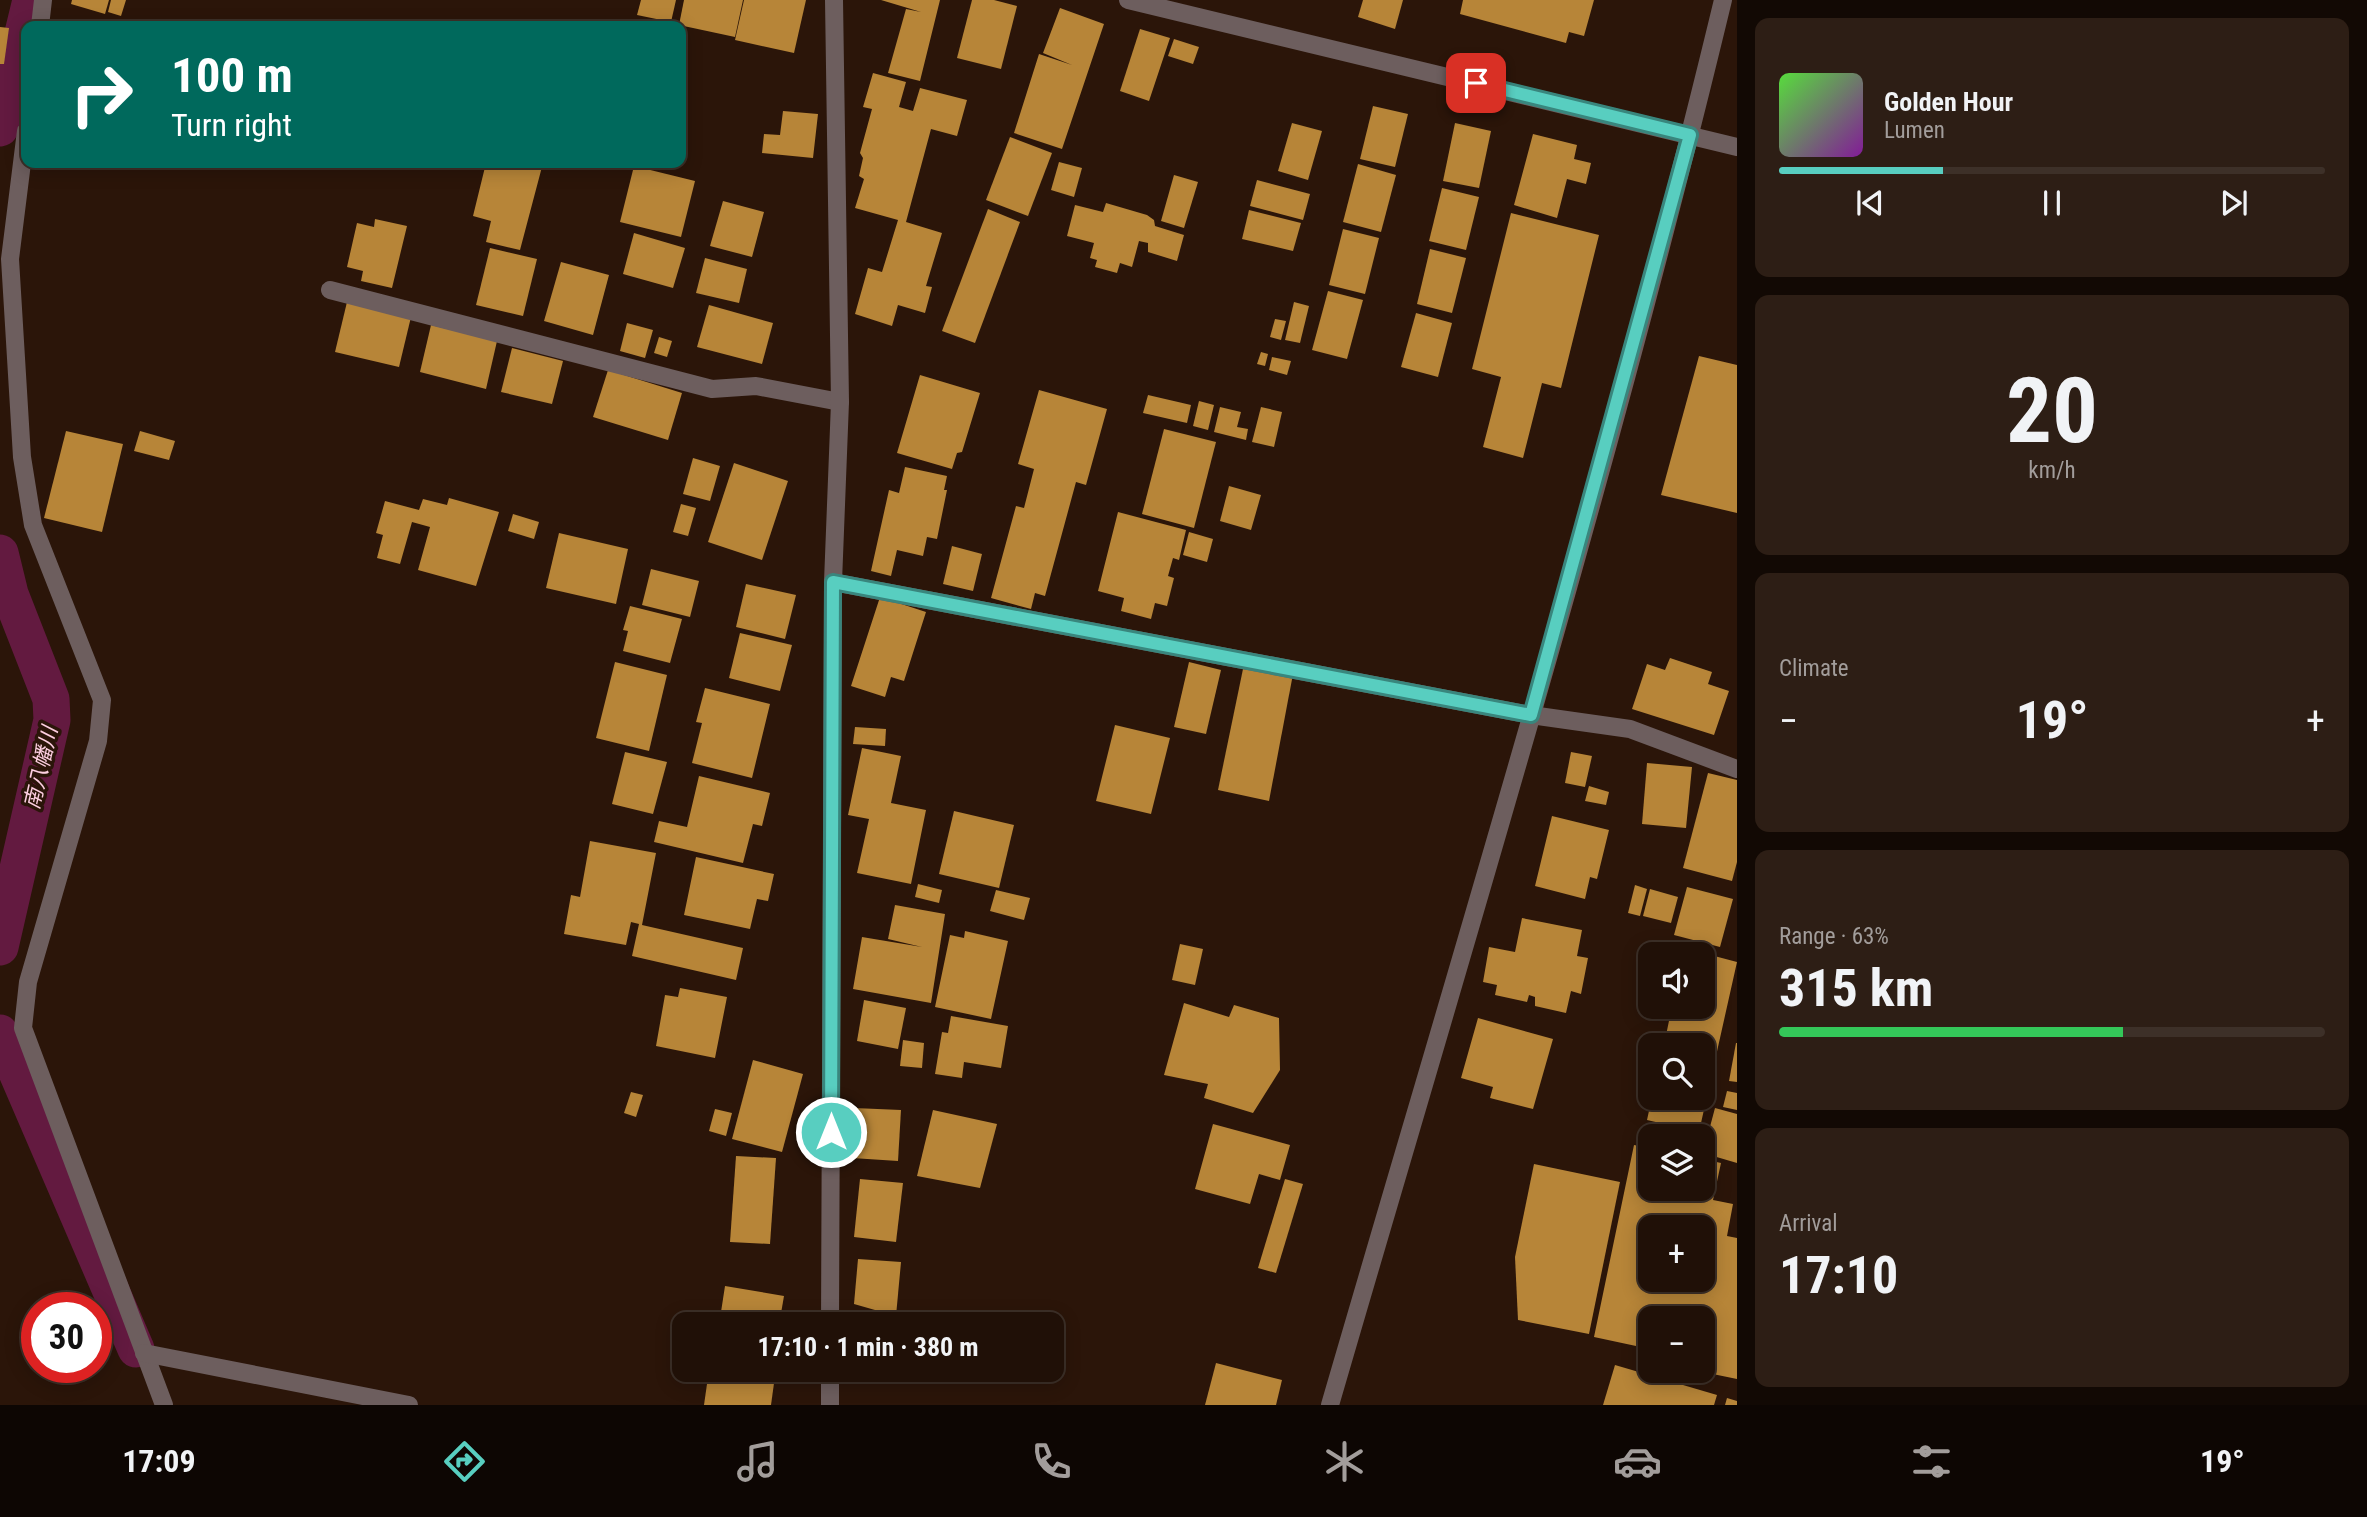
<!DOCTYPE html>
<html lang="en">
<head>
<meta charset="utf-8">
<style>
  body { margin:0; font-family:"Roboto Condensed","Noto Sans JP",sans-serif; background:#2d1e15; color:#f1f3f6; height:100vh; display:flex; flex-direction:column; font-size:26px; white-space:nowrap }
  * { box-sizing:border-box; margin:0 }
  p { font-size:23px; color:#a29d9b }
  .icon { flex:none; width:38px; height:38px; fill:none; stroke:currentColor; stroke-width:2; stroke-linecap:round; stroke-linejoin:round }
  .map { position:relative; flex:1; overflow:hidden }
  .details { display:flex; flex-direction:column; gap:18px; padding:18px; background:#120904; width:630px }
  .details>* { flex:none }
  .hud { position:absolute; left:21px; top:21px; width:665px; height:147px; border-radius:14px; box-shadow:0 4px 18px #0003,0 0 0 2px #3d3028; background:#00695c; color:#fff; overflow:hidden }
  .fabs { position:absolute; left:1638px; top:942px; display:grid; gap:14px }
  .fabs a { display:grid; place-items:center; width:77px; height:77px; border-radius:14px; background:#201007; box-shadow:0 4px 18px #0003,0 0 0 2px #3d3028; font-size:35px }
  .speed { position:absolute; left:21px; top:1292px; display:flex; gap:14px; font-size:35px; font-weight:700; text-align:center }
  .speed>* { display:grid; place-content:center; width:91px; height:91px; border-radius:50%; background:#201007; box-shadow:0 4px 18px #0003,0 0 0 2px #3d3028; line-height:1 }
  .speed .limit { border:10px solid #d22; background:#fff; color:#111 }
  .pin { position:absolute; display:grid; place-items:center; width:60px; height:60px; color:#fff; margin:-30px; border-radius:14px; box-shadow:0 4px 10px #0006 }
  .me { position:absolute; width:77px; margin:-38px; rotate:0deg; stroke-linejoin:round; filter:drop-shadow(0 0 5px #0008) }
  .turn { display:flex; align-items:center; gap:24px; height:147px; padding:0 35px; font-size:32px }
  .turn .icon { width:91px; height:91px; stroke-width:2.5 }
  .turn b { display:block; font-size:49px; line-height:60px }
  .big { font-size:52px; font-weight:700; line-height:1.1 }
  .details .tile { flex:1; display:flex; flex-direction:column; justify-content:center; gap:10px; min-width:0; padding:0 24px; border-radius:14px; background:#2d1e15 }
  .details .dial { align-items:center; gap:0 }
  .dial b { font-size:91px; line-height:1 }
  .song { display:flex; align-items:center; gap:21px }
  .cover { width:84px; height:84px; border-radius:10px; background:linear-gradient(135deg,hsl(110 70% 55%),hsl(290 70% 35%)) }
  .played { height:7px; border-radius:4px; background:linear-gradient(90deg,#58cec0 30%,#3d3028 30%) }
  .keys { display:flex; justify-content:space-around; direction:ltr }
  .heat { display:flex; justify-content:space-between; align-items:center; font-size:38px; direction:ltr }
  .charge { height:10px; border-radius:5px; background:linear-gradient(90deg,#34c759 63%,#3d3028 0) }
  .trip { position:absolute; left:672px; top:1312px; width:392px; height:70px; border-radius:14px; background:#201007; box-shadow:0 4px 18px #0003,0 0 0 2px #3d3028; font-weight:700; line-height:70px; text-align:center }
  .tab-bar { display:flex; height:112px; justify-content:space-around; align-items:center; background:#0d0603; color:#a29d9b }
  .tab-bar .icon { width:49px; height:49px }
  .tab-bar .active { color:#58cec0 }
  .tab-bar b { font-size:32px; color:#f1f3f6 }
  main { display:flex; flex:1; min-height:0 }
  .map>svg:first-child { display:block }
</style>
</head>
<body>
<main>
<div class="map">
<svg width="1737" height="1405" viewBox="0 0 1737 1405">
  <rect width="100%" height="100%" fill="#2b1509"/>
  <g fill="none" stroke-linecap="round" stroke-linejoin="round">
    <g stroke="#631a40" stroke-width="37">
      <path d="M 0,128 L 31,0"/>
      <path d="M 0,553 L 10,594 L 51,699 L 52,720 L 0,947"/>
      <path d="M 0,1033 L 136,1349"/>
    </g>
  </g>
  <g fill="#b78538" fill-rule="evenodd">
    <path d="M 72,0 L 109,0 L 105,14 L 71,4 Z"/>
    <path d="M 111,0 L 126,0 L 121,16 L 108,12 Z"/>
    <path d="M 641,0 L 676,0 L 671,22 L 637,15 Z"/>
    <path d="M 684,0 L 743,0 L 735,37 L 679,25 Z"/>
    <path d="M 744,0 L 806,0 L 794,53 L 735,40 Z"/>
    <path d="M 881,0 L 940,0 L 920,81 L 888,73 L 906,9 L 921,12 Z"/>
    <path d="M 972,0 L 994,0 L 1017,6 L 1001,69 L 957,58 Z"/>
    <path d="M 1363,0 L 1403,0 L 1395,29 L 1358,17 Z"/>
    <path d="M 1463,0 L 1594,0 L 1584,36 L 1569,32 L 1566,43 L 1460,14 Z"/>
    <path d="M 1060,8 L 1104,24 L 1062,149 L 1014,133 L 1039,54 L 1072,65 L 1043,53 Z"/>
    <path d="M 0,27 L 9,28 L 4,64 L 0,64 Z"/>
    <path d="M 1140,29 L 1170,38 L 1149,101 L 1120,91 Z"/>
    <path d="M 1174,39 L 1199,47 L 1193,64 L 1168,56 Z"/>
    <path d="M 873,73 L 906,82 L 899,107 L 913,111 L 920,88 L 967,100 L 957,136 L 931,129 L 906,222 L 942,233 L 926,286 L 932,287 L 925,313 L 898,305 L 892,326 L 855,314 L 868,268 L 882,272 L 898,220 L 855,208 L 864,179 L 859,176 L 863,158 L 860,153 L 872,109 L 863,107 Z"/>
    <path d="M 1373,106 L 1408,114 L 1395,167 L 1360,159 Z"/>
    <path d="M 783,111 L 818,114 L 813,158 L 762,153 L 764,134 L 780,135 Z"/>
    <path d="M 1292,123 L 1322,131 L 1308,180 L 1278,171 Z"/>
    <path d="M 1455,123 L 1491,131 L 1479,188 L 1443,181 Z"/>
    <path d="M 1533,134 L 1577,145 L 1574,159 L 1591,163 L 1586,184 L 1567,179 L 1557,218 L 1514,205 Z"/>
    <path d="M 1010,137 L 1052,153 L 1028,216 L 986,200 Z"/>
    <path d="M 1059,162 L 1082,168 L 1074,197 L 1051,190 Z"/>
    <path d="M 486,163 L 543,163 L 520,250 L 486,242 L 491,221 L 473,216 Z"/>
    <path d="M 1358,164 L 1396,175 L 1381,232 L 1343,222 Z"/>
    <path d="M 634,166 L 695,181 L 681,237 L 620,222 Z"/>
    <path d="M 1174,175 L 1198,182 L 1184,228 L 1161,221 Z"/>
    <path d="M 1257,180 L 1310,194 L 1303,220 L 1250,206 Z"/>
    <path d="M 1442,188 L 1479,197 L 1466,250 L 1429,241 Z"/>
    <path d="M 723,201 L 764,212 L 752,257 L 710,246 Z"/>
    <path d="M 1106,203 L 1147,215 L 1154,220 L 1155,226 L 1184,235 L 1177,261 L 1148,252 L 1148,243 L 1139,241 L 1132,267 L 1120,263 L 1117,273 L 1095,267 L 1097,260 L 1090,258 L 1094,243 L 1067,236 L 1075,205 L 1103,212 Z"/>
    <path d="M 988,209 L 1020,222 L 975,343 L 942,331 Z"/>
    <path d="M 1249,210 L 1301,223 L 1293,251 L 1242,239 Z"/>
    <path d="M 1511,213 L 1599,235 L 1561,388 L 1542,383 L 1523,458 L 1483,447 L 1501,377 L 1472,369 Z"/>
    <path d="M 375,219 L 407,226 L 392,288 L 361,281 L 363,271 L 347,267 L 357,223 L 374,227 Z"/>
    <path d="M 1343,229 L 1379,238 L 1365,294 L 1329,285 Z"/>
    <path d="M 634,233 L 685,248 L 673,288 L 623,274 Z"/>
    <path d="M 490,248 L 537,259 L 523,316 L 476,305 Z"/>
    <path d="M 1430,249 L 1466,258 L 1452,313 L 1417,304 Z"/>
    <path d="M 705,258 L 747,269 L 739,303 L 696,293 Z"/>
    <path d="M 561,262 L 609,275 L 593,335 L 544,321 Z"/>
    <path d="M 1328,291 L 1363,300 L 1347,359 L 1312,350 Z"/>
    <path d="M 347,302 L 411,317 L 399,367 L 335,352 Z"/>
    <path d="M 1294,302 L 1309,306 L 1300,343 L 1285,340 Z"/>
    <path d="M 709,305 L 773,323 L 762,364 L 697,347 Z"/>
    <path d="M 1416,313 L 1452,323 L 1438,377 L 1401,367 Z"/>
    <path d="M 1275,319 L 1286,321 L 1281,340 L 1270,337 Z"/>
    <path d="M 627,323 L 653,330 L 645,358 L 620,351 Z"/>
    <path d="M 431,325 L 497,341 L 486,389 L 420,372 Z"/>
    <path d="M 659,337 L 672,341 L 667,357 L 654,353 Z"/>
    <path d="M 512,348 L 563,361 L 552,404 L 501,392 Z"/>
    <path d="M 1261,352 L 1268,354 L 1265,366 L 1257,364 Z"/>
    <path d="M 1699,356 L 1737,365 L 1737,513 L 1661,495 Z"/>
    <path d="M 1272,357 L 1291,361 L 1287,375 L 1269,370 Z"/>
    <path d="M 608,370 L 682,393 L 668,440 L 593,417 Z"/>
    <path d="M 920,375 L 980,393 L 962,452 L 957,453 L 952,469 L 897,453 Z"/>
    <path d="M 1039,390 L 1107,409 L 1086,485 L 1076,482 L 1045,596 L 1035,593 L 1031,609 L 991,598 L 1016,506 L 1024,508 L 1034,469 L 1018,464 Z"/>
    <path d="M 1148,395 L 1191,405 L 1187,423 L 1143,413 Z"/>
    <path d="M 1199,401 L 1214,405 L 1208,430 L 1193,426 Z"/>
    <path d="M 1220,407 L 1241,412 L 1237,427 L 1248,429 L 1246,440 L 1214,432 Z"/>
    <path d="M 1261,407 L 1282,412 L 1274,447 L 1252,442 Z"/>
    <path d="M 1164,429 L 1216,442 L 1194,528 L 1142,514 Z"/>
    <path d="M 66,431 L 123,444 L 102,532 L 44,518 Z"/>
    <path d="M 140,431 L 175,441 L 169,460 L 134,451 Z"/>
    <path d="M 693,458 L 720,466 L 710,501 L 683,494 Z"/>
    <path d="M 734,463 L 788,481 L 762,560 L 708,542 Z"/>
    <path d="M 905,467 L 947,476 L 944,490 L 947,490 L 937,539 L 927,537 L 923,556 L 897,550 L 891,576 L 871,571 L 889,490 L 899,493 Z"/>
    <path d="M 1229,486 L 1261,495 L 1251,530 L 1220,521 Z"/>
    <path d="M 449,498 L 499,512 L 476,586 L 418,570 L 430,527 L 412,522 L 400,564 L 377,558 L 383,535 L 376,533 L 385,501 L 419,510 L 423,499 L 447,505 Z"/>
    <path d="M 681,504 L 696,508 L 688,536 L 673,532 Z"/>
    <path d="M 1118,512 L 1186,530 L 1179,560 L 1173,558 L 1168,576 L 1174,578 L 1167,606 L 1155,603 L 1151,619 L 1121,611 L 1124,598 L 1098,591 Z"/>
    <path d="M 513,514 L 539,522 L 534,539 L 508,531 Z"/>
    <path d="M 1189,532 L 1213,539 L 1207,562 L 1183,555 Z"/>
    <path d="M 559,533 L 628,549 L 616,604 L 546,588 Z"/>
    <path d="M 952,546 L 982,554 L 973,591 L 943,584 Z"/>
    <path d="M 651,569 L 699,581 L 690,617 L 642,605 Z"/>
    <path d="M 746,584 L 796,595 L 785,639 L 736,627 Z"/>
    <path d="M 880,597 L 926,612 L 904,681 L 891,677 L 885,697 L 851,686 Z"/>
    <path d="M 630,606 L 682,619 L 670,663 L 623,651 L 628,631 L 623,630 Z"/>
    <path d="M 740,633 L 792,645 L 780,691 L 729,678 Z"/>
    <path d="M 1670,658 L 1712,672 L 1708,684 L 1729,691 L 1714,735 L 1632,709 L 1647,664 L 1665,670 Z"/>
    <path d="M 615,662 L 667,675 L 649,751 L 596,738 Z"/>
    <path d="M 1189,662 L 1221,670 L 1206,734 L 1174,727 Z"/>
    <path d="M 1243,669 L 1293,674 L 1269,801 L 1218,790 Z"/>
    <path d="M 705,688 L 770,704 L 752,778 L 692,763 L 702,723 L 696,722 Z"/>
    <path d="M 1115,725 L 1170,738 L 1151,814 L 1096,801 Z"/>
    <path d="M 855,727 L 886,729 L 885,746 L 853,744 Z"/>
    <path d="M 862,748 L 901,756 L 891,803 L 926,810 L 911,884 L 857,873 L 869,819 L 848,815 Z"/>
    <path d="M 625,752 L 667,762 L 653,814 L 612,804 Z"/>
    <path d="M 1571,752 L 1592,756 L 1585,787 L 1565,783 Z"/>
    <path d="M 1647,763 L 1692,767 L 1686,828 L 1642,824 Z"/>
    <path d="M 1708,773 L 1737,780 L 1737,862 L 1732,881 L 1683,868 Z"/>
    <path d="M 699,776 L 770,793 L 762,826 L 753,824 L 743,863 L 654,842 L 659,821 L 687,827 Z"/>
    <path d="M 1589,786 L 1609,792 L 1606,805 L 1585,801 Z"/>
    <path d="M 954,811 L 1014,825 L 999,888 L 939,874 Z"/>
    <path d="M 1552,816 L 1609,830 L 1597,879 L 1590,877 L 1585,899 L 1535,886 Z"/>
    <path d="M 590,841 L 656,853 L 642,925 L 743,948 L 736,980 L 632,956 L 639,924 L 631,922 L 626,945 L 564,934 L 571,895 L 580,897 Z"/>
    <path d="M 696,857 L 774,874 L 768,901 L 757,899 L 750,929 L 684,915 Z"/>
    <path d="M 918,884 L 942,890 L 939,903 L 915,897 Z"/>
    <path d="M 1635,885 L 1647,889 L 1640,916 L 1628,913 Z"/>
    <path d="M 1687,887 L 1733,899 L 1720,947 L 1674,935 Z"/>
    <path d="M 1650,889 L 1678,897 L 1671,923 L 1643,916 Z"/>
    <path d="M 996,890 L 1030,898 L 1024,920 L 990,911 Z"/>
    <path d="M 895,905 L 945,914 L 931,1003 L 853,989 L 862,937 L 922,947 L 888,939 Z"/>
    <path d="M 1522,918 L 1582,930 L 1577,956 L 1588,958 L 1581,994 L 1571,991 L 1566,1013 L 1535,1006 L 1535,997 L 1529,995 L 1527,1002 L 1495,995 L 1497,985 L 1483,982 L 1489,947 L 1515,952 Z"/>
    <path d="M 965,931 L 1008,941 L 991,1019 L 935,1007 L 950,935 L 964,938 Z"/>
    <path d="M 1180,944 L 1203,949 L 1195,985 L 1172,980 Z"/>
    <path d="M 1703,953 L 1737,962 L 1699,1132 L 1647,1120 L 1652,1097 L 1703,1097 L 1703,1045 L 1664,1045 L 1670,1016 L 1679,1018 L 1681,1006 L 1703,1006 Z"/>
    <path d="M 680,988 L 727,997 L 715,1058 L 656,1046 L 665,995 L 678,997 Z"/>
    <path d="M 864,1000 L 906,1008 L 898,1049 L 857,1041 Z"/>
    <path d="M 1184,1003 L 1229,1017 L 1234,1005 L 1279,1018 L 1280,1070 L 1253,1113 L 1204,1098 L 1208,1084 L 1164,1075 Z"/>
    <path d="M 951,1016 L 1008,1026 L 1001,1068 L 964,1062 L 962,1078 L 935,1074 L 942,1032 L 948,1033 Z"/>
    <path d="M 1478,1018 L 1553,1039 L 1533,1109 L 1490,1098 L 1493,1087 L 1461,1078 Z"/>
    <path d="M 903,1040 L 924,1043 L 922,1068 L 900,1066 Z"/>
    <path d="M 1736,1043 L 1737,1043 L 1737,1082 L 1729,1081 Z"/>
    <path d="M 753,1060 L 803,1074 L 782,1152 L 732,1139 Z"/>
    <path d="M 1727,1091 L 1737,1093 L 1737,1110 L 1723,1107 Z"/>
    <path d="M 631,1092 L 643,1095 L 636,1117 L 624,1113 Z"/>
    <path d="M 854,1108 L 901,1110 L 898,1161 L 852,1158 Z"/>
    <path d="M 1715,1108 L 1737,1114 L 1737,1163 L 1703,1153 Z"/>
    <path d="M 715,1109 L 732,1113 L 726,1136 L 709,1131 Z"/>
    <path d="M 933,1110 L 997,1124 L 980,1188 L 917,1176 Z"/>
    <path d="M 1213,1124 L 1290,1145 L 1280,1180 L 1259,1174 L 1250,1204 L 1195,1189 Z"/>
    <path d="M 1634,1145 L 1650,1148 L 1650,1188 L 1703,1188 L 1703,1159 L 1721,1163 L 1713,1200 L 1733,1204 L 1727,1236 L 1737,1238 L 1737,1379 L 1703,1372 L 1703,1318 L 1650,1318 L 1650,1349 L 1594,1337 ZM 1650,1227 L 1703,1227 L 1703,1279 L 1650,1279 Z"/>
    <path d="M 736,1156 L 776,1158 L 770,1244 L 730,1242 Z"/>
    <path d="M 1534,1164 L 1620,1182 L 1589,1334 L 1518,1320 L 1515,1257 Z"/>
    <path d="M 860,1179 L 903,1183 L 896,1242 L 854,1237 Z"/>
    <path d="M 1285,1179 L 1303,1184 L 1276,1273 L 1258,1268 Z"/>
    <path d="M 858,1259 L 901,1262 L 896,1316 L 854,1304 Z"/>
    <path d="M 725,1286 L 784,1296 L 779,1325 L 719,1325 Z"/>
    <path d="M 1216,1363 L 1282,1380 L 1276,1405 L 1205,1405 Z"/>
    <path d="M 1615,1365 L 1717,1395 L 1714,1405 L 1603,1405 Z"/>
    <path d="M 709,1370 L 743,1370 L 775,1376 L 771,1405 L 704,1405 Z"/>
    <path d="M 1727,1398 L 1737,1401 L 1737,1405 L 1725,1405 Z"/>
  </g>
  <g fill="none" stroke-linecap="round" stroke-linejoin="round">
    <g stroke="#6d5e5e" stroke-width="18">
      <path d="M 40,26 L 43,0"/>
      <path d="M 26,131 L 10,259 L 22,457 L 33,525 L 102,700 L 98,741 L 28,982 L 23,1028 L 164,1405"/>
      <path d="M 330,290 L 712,389 L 756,386 L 840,402"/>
      <path d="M 833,582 L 1531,715 L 1630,729 L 1737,769"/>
      <path d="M 830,1325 L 833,582 L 840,402 L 834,0"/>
      <path d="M 144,1353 L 409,1405"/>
      <path d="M 830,1405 L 830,1370"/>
    </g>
    <g stroke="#6d5e5e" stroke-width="18">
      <path d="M 1128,0 L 1737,147"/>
      <path d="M 1330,1405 C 1466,938 1609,473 1723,0"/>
    </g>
  </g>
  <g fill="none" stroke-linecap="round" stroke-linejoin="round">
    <defs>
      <path id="route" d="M 831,1132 L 833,582 L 1531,715 L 1690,135 L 1476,83"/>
    </defs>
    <use href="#route" stroke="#39867d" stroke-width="18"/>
    <use href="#route" stroke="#58cec0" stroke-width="12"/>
  </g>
  <g text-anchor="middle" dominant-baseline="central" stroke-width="7" stroke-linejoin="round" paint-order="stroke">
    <g font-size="21" font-style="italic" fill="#fdcfe1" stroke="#2b1509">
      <text transform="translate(41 768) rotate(-77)">南八幡川</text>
    </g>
  </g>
</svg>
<div class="fabs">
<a><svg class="icon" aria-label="sound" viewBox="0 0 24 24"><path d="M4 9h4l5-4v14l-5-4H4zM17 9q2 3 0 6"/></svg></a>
<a><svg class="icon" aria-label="search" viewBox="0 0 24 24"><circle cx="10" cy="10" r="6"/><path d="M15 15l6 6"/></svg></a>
<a><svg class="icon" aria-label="layers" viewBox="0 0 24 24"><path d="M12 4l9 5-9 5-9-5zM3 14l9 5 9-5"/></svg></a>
<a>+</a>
<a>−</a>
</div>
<div class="speed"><div class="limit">30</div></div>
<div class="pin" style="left:1476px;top:83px;background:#d93025"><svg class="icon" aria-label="arrive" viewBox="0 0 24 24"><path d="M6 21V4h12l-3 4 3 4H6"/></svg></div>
<svg class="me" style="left:831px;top:1132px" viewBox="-20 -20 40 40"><circle r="17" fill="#58cec0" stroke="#fff" stroke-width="3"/><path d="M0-11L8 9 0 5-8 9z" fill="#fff"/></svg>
<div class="trip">17:10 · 1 min · 380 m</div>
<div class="hud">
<div class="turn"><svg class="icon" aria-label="right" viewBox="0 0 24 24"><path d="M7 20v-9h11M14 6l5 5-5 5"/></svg><div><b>100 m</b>Turn right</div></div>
</div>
</div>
<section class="details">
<div class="tile">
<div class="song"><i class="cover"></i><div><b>Golden Hour</b><p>Lumen</p></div></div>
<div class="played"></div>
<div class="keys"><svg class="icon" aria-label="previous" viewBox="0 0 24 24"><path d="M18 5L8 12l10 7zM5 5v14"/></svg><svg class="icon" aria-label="pause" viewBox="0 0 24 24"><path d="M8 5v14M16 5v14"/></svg><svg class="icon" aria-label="next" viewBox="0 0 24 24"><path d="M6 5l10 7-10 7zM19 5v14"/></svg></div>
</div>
<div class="tile dial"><b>20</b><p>km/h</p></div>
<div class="tile"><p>Climate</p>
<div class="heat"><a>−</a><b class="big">19°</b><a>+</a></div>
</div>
<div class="tile"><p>Range · 63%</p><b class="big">315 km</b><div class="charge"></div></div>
<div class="tile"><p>Arrival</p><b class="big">17:10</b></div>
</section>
</main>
<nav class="tab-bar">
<b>17:09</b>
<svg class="icon active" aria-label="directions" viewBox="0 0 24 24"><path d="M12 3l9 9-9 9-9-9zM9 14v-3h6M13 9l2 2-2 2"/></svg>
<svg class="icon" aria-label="music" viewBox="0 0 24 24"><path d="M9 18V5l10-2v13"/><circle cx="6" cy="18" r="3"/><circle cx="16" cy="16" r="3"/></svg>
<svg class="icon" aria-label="phone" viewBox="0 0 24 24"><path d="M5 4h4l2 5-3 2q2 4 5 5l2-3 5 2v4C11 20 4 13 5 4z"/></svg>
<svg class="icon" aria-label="climate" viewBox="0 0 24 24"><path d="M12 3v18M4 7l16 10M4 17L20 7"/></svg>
<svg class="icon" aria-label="car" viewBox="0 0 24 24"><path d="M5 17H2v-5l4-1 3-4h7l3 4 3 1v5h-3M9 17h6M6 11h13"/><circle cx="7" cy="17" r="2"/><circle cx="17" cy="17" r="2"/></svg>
<svg class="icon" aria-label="filters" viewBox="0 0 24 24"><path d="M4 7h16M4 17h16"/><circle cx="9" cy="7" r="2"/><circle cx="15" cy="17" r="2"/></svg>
<b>19°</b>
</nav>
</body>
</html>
